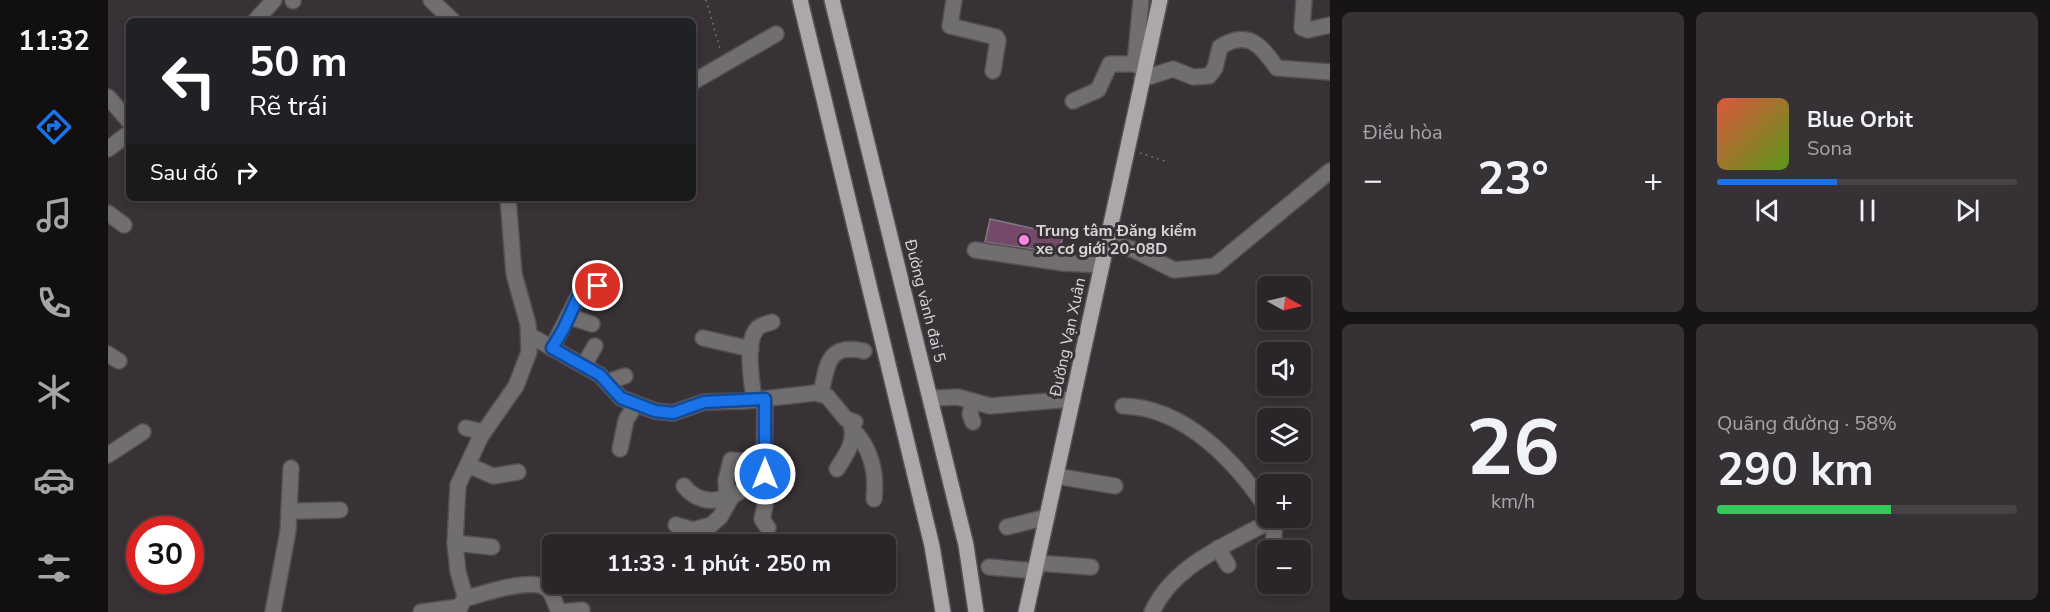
<!DOCTYPE html>
<html lang="vi">
<head>
<meta charset="utf-8">
<style>
  body { margin:0; font-family:"Nunito Sans",sans-serif; background:#363134; color:#f1f3f6; height:100vh; display:flex; flex-direction:column; font-size:22px; white-space:nowrap }
  * { box-sizing:border-box; margin:0 }
  p { font-size:20px; color:#a5a5a8 }
  .icon { flex:none; width:33px; height:33px; fill:none; stroke:currentColor; stroke-width:2; stroke-linecap:round; stroke-linejoin:round }
  .map { position:relative; flex:1; overflow:hidden }
  .panel { display:flex; flex-direction:column; gap:12px; padding:12px; background:#171416; width:720px }
  .panel>* { flex:none }
  .banner { position:absolute; left:18px; top:18px; width:570px; height:183px; border-radius:9px; box-shadow:0 3px 9px #0003,0 0 0 2px #464245; background:#202124; color:#fff; overflow:hidden }
  .needle { width:39px; rotate:98deg }
  .fabs { position:absolute; left:1149px; top:276px; display:grid; gap:12px }
  .fabs a { display:grid; place-items:center; width:54px; height:54px; border-radius:9px; background:#2a2528; box-shadow:0 3px 9px #0003,0 0 0 2px #464245; font-size:30px }
  .speed { position:absolute; left:18px; top:516px; display:flex; gap:12px; font-size:30px; font-weight:700; text-align:center }
  .speed>* { display:grid; place-content:center; width:78px; height:78px; border-radius:50%; background:#2a2528; box-shadow:0 3px 9px #0003,0 0 0 2px #464245; line-height:1 }
  .speed .limit { border:9px solid #d22; background:#fff; color:#111 }
  .pin { position:absolute; display:grid; place-items:center; width:51px; height:51px; color:#fff; margin:-26px; border:3px solid #fff; border-radius:50%; box-shadow:0 2px 6px #0007 }
  .me { position:absolute; width:66px; margin:-33px; rotate:0deg; stroke-linejoin:round; filter:drop-shadow(0 0 4px #0008) }
  .turn { display:flex; align-items:center; gap:21px; height:126px; padding:0 24px; font-size:27px }
  .turn .icon { width:78px; height:78px; stroke-width:2.5 }
  .turn b { display:block; font-size:42px; line-height:51px }
  .then { display:flex; align-items:center; height:57px; padding:0 24px; background:#0003; gap:12px; font-size:22px }
  .big { font-size:45px; font-weight:700; line-height:1.1 }
  .panel .card { flex:1; display:flex; flex-direction:column; justify-content:center; gap:9px; min-width:0; padding:0 21px; border-radius:9px; background:#363134 }
  .panel .dial { align-items:center; gap:0 }
  .dial b { font-size:78px; line-height:1 }
  .song { display:flex; align-items:center; gap:18px }
  .cover { width:72px; height:72px; border-radius:9px; background:linear-gradient(135deg,hsl(10 70% 55%),hsl(90 70% 35%)) }
  .played { height:6px; border-radius:3px; background:linear-gradient(90deg,#1a73e8 40%,#464245 40%) }
  .keys { display:flex; justify-content:space-around; direction:ltr }
  .heat { display:flex; justify-content:space-between; align-items:center; font-size:33px; direction:ltr }
  .charge { height:9px; border-radius:4px; background:linear-gradient(90deg,#34c759 58%,#464245 0) }
  .panel .tiles { flex:1; display:grid; gap:12px; grid-template-columns:repeat(2,1fr) }
  .trip { position:absolute; left:434px; top:534px; width:354px; height:60px; border-radius:9px; background:#2a2528; box-shadow:0 3px 9px #0003,0 0 0 2px #464245; font-weight:700; line-height:60px; text-align:center }
  main { display:flex; flex:1; min-height:0 }
  .tabs { display:flex; flex-direction:column; width:108px; justify-content:space-around; align-items:center; background:#110f10; color:#a5a5a8 }
  .tabs .icon { width:42px; height:42px }
  .tabs .selected { color:#1a73e8 }
  .tabs b { font-size:27px; color:#f1f3f6 }
  .map>svg:first-child { display:block }
</style>
</head>
<body>
<main>
<nav class="tabs">
<b>11:32</b>
<svg class="icon selected" aria-label="directions" viewBox="0 0 24 24"><path d="M12 3l9 9-9 9-9-9zM9 14v-3h6M13 9l2 2-2 2"/></svg>
<svg class="icon" aria-label="music" viewBox="0 0 24 24"><path d="M9 18V5l10-2v13"/><circle cx="6" cy="18" r="3"/><circle cx="16" cy="16" r="3"/></svg>
<svg class="icon" aria-label="phone" viewBox="0 0 24 24"><path d="M5 4h4l2 5-3 2q2 4 5 5l2-3 5 2v4C11 20 4 13 5 4z"/></svg>
<svg class="icon" aria-label="climate" viewBox="0 0 24 24"><path d="M12 3v18M4 7l16 10M4 17L20 7"/></svg>
<svg class="icon" aria-label="car" viewBox="0 0 24 24"><path d="M5 17H2v-5l4-1 3-4h7l3 4 3 1v5h-3M9 17h6M6 11h13"/><circle cx="7" cy="17" r="2"/><circle cx="17" cy="17" r="2"/></svg>
<svg class="icon" aria-label="filters" viewBox="0 0 24 24"><path d="M4 7h16M4 17h16"/><circle cx="9" cy="7" r="2"/><circle cx="15" cy="17" r="2"/></svg>
</nav>
<div class="map">
<svg width="1222" height="612" viewBox="0 0 1222 612">
  <rect width="100%" height="100%" fill="#383136"/>
  <path fill="#74496a" stroke="#80797e" stroke-width="1.5" d="M 882,219 L 955,235 L 951,253 L 877,242 Z"/>
  <g fill="none" stroke-linecap="round" stroke-linejoin="round">
    <defs>
      <g id="minor">
        <path d="M 323,0 L 345,21"/>
        <path d="M 846,0 L 842,26 L 888,37 L 890,40 L 885,71"/>
        <path d="M 1196,0 L 1194,28 L 1200,30 L 1222,25"/>
        <path d="M 185,1 L 185,0"/>
        <path d="M 147,21 L 166,0"/>
        <path d="M 1033,68 L 1027,64 L 1033,0"/>
        <path d="M 1034,79 L 1065,69 L 1085,77 L 1101,76 L 1107,68 L 1112,47 C 1141,29 1153,46 1169,68 L 1222,72"/>
        <path d="M 585,82 L 668,34"/>
        <path d="M 0,97 L 21,121"/>
        <path d="M 965,101 L 990,90 L 1002,64 L 1027,64"/>
        <path d="M 0,149 L 21,133"/>
        <path d="M 0,213 L 16,225"/>
        <path d="M 999,242 L 1026,250 L 1066,270 L 1107,266 L 1222,171"/>
        <path d="M 867,250 L 955,263 L 994,265"/>
        <path d="M 462,317 L 484,324"/>
        <path d="M 421,335 L 492,375 L 513,398 L 547,411 L 565,413 L 596,402 L 637,401 L 707,393 L 719,396 L 738,419 L 747,422"/>
        <path d="M 595,338 L 643,349"/>
        <path d="M 444,348 L 473,291 L 490,287"/>
        <path d="M 0,354 L 11,361"/>
        <path d="M 476,365 L 487,346"/>
        <path d="M 499,382 L 517,376"/>
        <path d="M 713,394 C 719,364 720,343 756,351"/>
        <path d="M 827,398 L 850,397 L 882,406 L 965,399"/>
        <path d="M 646,400 C 644,382 637,345 648,330 C 651,325 659,324 664,322"/>
        <path d="M 865,401 L 862,414 L 865,422"/>
        <path d="M 1015,406 C 1077,407 1128,462 1160,510"/>
        <path d="M 358,428 L 375,432"/>
        <path d="M 745,430 C 763,448 769,473 766,499"/>
        <path d="M 512,449 L 518,420 L 527,405"/>
        <path d="M 0,455 L 35,432"/>
        <path d="M 360,465 L 385,476 L 410,472"/>
        <path d="M 729,469 C 738,454 748,442 743,425"/>
        <path d="M 948,476 L 1007,486"/>
        <path d="M 656,478 L 657,506 L 654,519 L 660,528"/>
        <path d="M 576,486 C 586,499 604,505 619,496"/>
        <path d="M 619,502 L 618,480 L 623,460 L 657,463"/>
        <path d="M 189,511 L 232,510"/>
        <path d="M 568,525 L 585,530 L 603,525 L 612,517 L 624,496 L 656,478 L 657,399"/>
        <path d="M 899,527 L 939,517"/>
        <path d="M 347,543 L 384,547"/>
        <path d="M 1110,548 L 1120,565"/>
        <path d="M 929,563 L 983,567"/>
        <path d="M 881,567 L 928,571"/>
        <path d="M 356,599 C 375,594 422,577 438,588 C 446,593 446,605 452,612 L 474,610"/>
        <path d="M 165,612 L 180,531 L 183,468"/>
        <path d="M 313,612 L 351,607"/>
        <path d="M 350,612 L 357,596 L 350,572 L 347,543 L 350,485 L 373,436 L 408,386 L 421,352 L 420,324 L 406,274 L 400,198"/>
        <path d="M 1044,612 C 1061,575 1097,555 1132,537 C 1143,531 1155,524 1167,521 L 1165,546"/>
      </g>
      <g id="major">
        <path d="M 692,0 L 824,546 L 835,612"/>
        <path d="M 724,0 L 858,545 L 868,612"/>
        <path d="M 918,612 L 1052,0"/>
      </g>
    </defs>
    <use href="#minor" stroke="#554e53" stroke-width="18"/>
    <use href="#major" stroke="#554e53" stroke-width="18"/>
    <g stroke="#847e82" stroke-width="1.5" stroke-dasharray="1.5 4.5" stroke-linecap="butt">
      <path d="M 598,0 L 613,52"/>
      <path d="M 1032,153 L 1057,161"/>
    </g>
    <use href="#minor" stroke="#716e70" stroke-width="15"/>
    <use href="#major" stroke="#ada6ab" stroke-width="15"/>
  </g>
  <g fill="none" stroke-linecap="round" stroke-linejoin="round">
    <defs>
      <path id="route" d="M 490,286 L 473,291 L 455,330 L 444,348 L 492,375 L 513,398 L 547,411 L 565,413 L 596,402 L 657,399 L 657,474"/>
    </defs>
    <use href="#route" stroke="#114b97" stroke-width="15"/>
    <use href="#route" stroke="#1a73e8" stroke-width="10"/>
  </g>
  <circle fill="#fd86e2" stroke="#383136" stroke-width="2" cx="916" cy="240" r="6"/>
  <g text-anchor="middle" dominant-baseline="central" stroke-width="6" stroke-linejoin="round" paint-order="stroke">
    <g font-size="16" font-weight="bold" fill="#d8d4d7" stroke="#383136" text-anchor="start">
      <text x="928" y="231">Trung tâm Đăng kiểm<tspan x="928" dy="18">xe cơ giới 20-08D</tspan></text>
    </g>
    <g font-size="16" fill="#d8d4d7" stroke="#383136">
      <text transform="translate(817 301) rotate(76)">Đường vành đai 5</text>
      <text transform="translate(960 337) rotate(-78)">Đường Vạn Xuân</text>
    </g>
  </g>
</svg>
<div class="fabs">
<a><svg class="needle" viewBox="-14 -14 28 28"><path d="M0-13l5 13h-10z" fill="#e53935"/><path d="M0 13l5-13h-10z" fill="#a5a5a8"/></svg></a>
<a><svg class="icon" aria-label="sound" viewBox="0 0 24 24"><path d="M4 9h4l5-4v14l-5-4H4zM17 9q2 3 0 6"/></svg></a>
<a><svg class="icon" aria-label="layers" viewBox="0 0 24 24"><path d="M12 4l9 5-9 5-9-5zM3 14l9 5 9-5"/></svg></a>
<a>+</a>
<a>−</a>
</div>
<div class="speed"><div class="limit">30</div></div>
<div class="pin" style="left:490px;top:286px;background:#d93025"><svg class="icon" aria-label="arrive" viewBox="0 0 24 24"><path d="M6 21V4h12l-3 4 3 4H6"/></svg></div>
<svg class="me" style="left:657px;top:474px" viewBox="-20 -20 40 40"><circle r="17" fill="#1a73e8" stroke="#fff" stroke-width="3"/><path d="M0-11L8 9 0 5-8 9z" fill="#fff"/></svg>
<div class="trip">11:33 · 1 phút · 250 m</div>
<div class="banner">
<div class="turn"><svg class="icon" aria-label="left" viewBox="0 0 24 24"><path d="M17 20v-9H6M10 6l-5 5 5 5"/></svg><div><b>50 m</b>Rẽ trái</div></div>
<div class="then">Sau đó<svg class="icon" aria-label="right" viewBox="0 0 24 24"><path d="M7 20v-9h11M14 6l5 5-5 5"/></svg></div>
</div>
</div>
<section class="panel">
<div class="tiles">
<div class="card"><p>Điều hòa</p>
<div class="heat"><a>−</a><b class="big">23°</b><a>+</a></div>
</div>
<div class="card">
<div class="song"><i class="cover"></i><div><b>Blue Orbit</b><p>Sona</p></div></div>
<div class="played"></div>
<div class="keys"><svg class="icon" aria-label="previous" viewBox="0 0 24 24"><path d="M18 5L8 12l10 7zM5 5v14"/></svg><svg class="icon" aria-label="pause" viewBox="0 0 24 24"><path d="M8 5v14M16 5v14"/></svg><svg class="icon" aria-label="next" viewBox="0 0 24 24"><path d="M6 5l10 7-10 7zM19 5v14"/></svg></div>
</div>
<div class="card dial"><b>26</b><p>km/h</p></div>
<div class="card"><p>Quãng đường · 58%</p><b class="big">290 km</b><div class="charge"></div></div>
</div>
</section>
</main>
</body>
</html>
